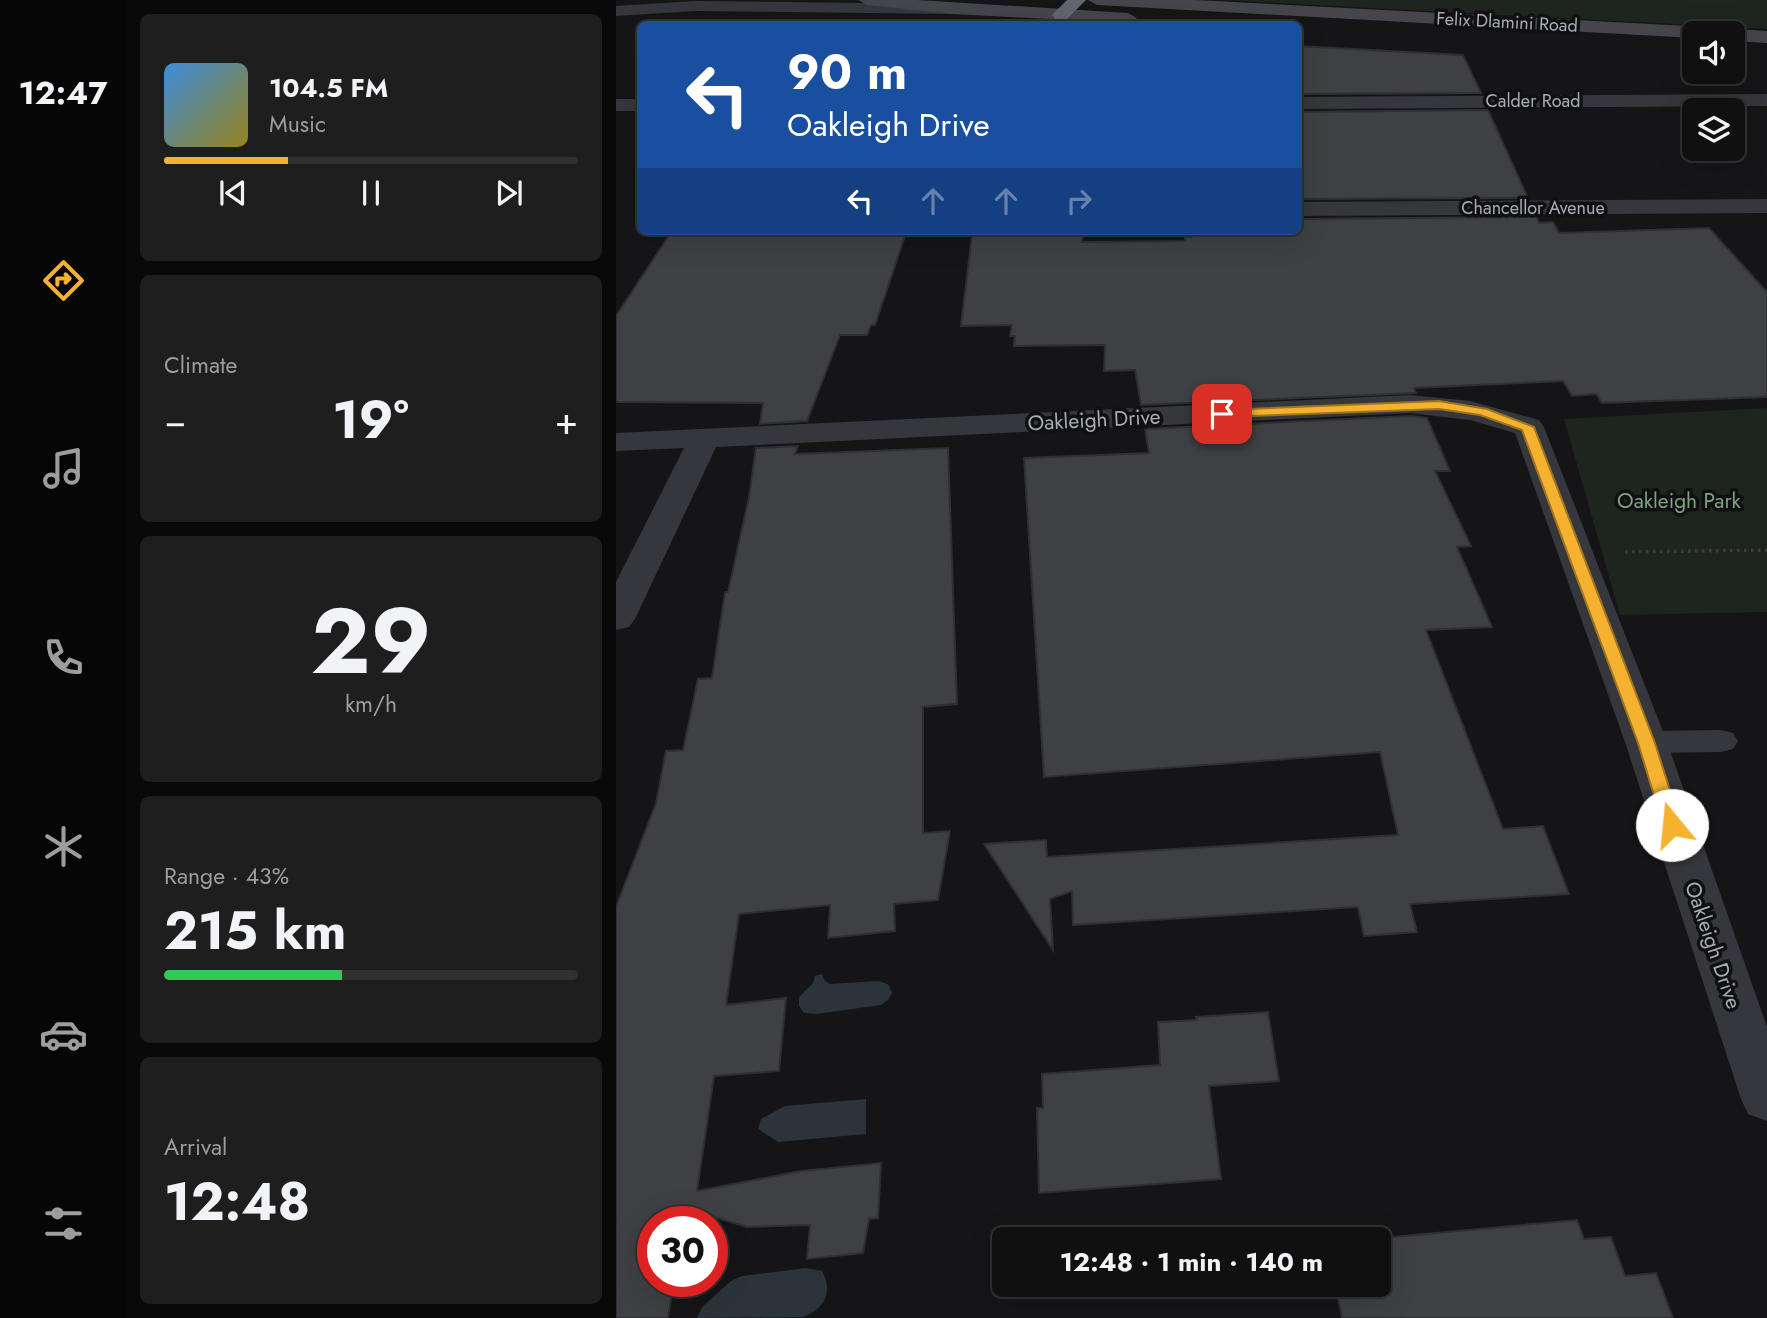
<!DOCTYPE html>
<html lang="en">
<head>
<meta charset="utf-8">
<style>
  body { margin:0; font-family:Jost,sans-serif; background:#1e1e1f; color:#f1f3f6; height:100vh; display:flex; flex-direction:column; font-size:26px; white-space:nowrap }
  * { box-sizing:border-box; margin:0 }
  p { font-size:23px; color:#9c9d9f }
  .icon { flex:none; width:38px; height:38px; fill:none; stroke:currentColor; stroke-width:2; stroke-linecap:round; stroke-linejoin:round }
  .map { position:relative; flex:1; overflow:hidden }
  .side { display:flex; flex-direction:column; gap:14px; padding:14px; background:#090909; width:490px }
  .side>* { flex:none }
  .guide { position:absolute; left:21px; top:21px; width:665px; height:214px; border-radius:10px; box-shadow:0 7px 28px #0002,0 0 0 2px #303031; background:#1a4fa0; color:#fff; overflow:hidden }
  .fabs { position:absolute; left:1066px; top:21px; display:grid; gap:14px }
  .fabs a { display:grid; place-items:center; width:63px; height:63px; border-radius:10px; background:#101011; box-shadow:0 7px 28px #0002,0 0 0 2px #303031; font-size:35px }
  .speed { position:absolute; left:21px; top:1206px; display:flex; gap:14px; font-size:35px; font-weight:700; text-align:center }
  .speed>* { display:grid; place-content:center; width:91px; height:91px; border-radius:50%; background:#101011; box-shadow:0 7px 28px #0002,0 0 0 2px #303031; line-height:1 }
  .speed .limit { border:10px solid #d22; background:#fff; color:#111 }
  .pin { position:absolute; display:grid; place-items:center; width:60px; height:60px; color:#fff; margin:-30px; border-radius:14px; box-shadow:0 4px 10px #0006 }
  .me { position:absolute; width:77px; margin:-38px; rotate:343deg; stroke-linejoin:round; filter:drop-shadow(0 0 5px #0008) }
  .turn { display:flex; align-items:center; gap:24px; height:147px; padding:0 35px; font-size:32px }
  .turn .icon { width:91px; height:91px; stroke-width:2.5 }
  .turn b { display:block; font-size:49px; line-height:60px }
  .lanes { display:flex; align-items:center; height:66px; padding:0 35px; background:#0003; justify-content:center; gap:35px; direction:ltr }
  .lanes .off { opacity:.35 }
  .big { font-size:52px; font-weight:700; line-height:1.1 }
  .side .card { flex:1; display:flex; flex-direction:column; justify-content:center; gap:10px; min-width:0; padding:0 24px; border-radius:10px; background:#1e1e1f }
  .side .dial { align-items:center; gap:0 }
  .dial b { font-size:91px; line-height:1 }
  .song { display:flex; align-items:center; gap:21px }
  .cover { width:84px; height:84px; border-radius:10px; background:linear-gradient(135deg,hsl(210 70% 55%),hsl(50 70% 35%)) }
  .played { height:7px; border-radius:4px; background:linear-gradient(90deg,#f4b230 30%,#303031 30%) }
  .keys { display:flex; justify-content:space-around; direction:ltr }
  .heat { display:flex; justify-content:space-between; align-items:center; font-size:38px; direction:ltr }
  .charge { height:10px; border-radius:5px; background:linear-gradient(90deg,#34c759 43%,#303031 0) }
  .trip { position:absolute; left:376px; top:1227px; width:399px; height:70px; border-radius:10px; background:#101011; box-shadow:0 7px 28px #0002,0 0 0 2px #303031; font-weight:700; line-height:70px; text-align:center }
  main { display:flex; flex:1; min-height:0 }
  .dock { display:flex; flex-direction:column; width:126px; justify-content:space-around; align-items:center; background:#060607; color:#9c9d9f }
  .dock .icon { width:49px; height:49px }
  .dock .on { color:#f4b230 }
  .dock b { font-size:32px; color:#f1f3f6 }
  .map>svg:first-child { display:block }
</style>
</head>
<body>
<main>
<nav class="dock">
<b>12:47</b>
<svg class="icon on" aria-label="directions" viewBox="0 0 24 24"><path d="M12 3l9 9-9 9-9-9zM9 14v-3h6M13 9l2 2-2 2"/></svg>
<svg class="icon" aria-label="music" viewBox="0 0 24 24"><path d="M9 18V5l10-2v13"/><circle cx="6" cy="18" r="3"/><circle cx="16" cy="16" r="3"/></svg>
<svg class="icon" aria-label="phone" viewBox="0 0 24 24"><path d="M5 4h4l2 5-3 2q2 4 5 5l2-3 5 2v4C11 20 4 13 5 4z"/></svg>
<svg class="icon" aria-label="climate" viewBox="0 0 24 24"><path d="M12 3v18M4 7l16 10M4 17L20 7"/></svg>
<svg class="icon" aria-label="car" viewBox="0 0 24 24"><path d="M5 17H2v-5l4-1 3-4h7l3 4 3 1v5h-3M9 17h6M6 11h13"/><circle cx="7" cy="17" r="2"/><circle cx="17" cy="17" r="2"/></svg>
<svg class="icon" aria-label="filters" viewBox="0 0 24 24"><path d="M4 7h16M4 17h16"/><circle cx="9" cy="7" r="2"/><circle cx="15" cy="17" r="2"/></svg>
</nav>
<section class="side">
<div class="card">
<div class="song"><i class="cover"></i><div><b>104.5 FM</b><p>Music</p></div></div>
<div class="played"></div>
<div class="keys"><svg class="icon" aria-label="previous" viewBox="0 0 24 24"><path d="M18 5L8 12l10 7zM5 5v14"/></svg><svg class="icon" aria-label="pause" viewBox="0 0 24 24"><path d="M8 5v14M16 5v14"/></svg><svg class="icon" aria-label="next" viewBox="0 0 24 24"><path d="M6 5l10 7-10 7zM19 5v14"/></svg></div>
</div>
<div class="card"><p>Climate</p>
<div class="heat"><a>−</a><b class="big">19°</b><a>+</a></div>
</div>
<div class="card dial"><b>29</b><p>km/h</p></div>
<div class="card"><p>Range · 43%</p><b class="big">215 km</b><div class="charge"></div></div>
<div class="card"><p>Arrival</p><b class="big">12:48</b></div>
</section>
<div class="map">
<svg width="1151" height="1318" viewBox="0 0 1151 1318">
  <rect width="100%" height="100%" fill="#151517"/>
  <g fill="#1d251e">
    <path d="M 608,0 L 1151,0 L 1151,29 Z"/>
    <path d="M 1151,408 L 1151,612 L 1004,615 L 948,419 Z"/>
  </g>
  <g fill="#2b343b">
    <path d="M 206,974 L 209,981 L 214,984 L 263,981 L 273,985 L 276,993 L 272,1000 L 265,1005 L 200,1014 L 188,1013 L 183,1006 L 183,997 L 197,983 L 199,976 Z"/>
    <path d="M 250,1099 L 250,1134 L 162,1142 L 142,1129 L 145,1119 L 169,1106 Z"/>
    <path d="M 190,1268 L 206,1271 C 218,1293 208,1309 187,1317 L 81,1318 L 86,1307 L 115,1281 L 126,1276 Z"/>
  </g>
  <g fill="#3f4044" stroke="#2f2f33" stroke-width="2">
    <path d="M 682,46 L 847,55 L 865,93 L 682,94 Z"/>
    <path d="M 872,110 L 912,198 L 682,199 L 682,112 Z"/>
    <path d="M 921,217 L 923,223 L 937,222 L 943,233 L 1093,228 L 1151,292 L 1151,397 L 986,403 L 980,394 L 956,396 L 947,381 L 798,388 L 800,393 L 525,405 L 519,370 L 488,371 L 489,345 L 398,346 L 399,336 L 394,336 L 396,325 L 345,326 L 356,235 L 467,231 L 466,242 L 569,241 L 569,237 L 576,237 L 576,233 L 682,232 L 682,219 Z"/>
    <path d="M 56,231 L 261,231 L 290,233 L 259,325 L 255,325 L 251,335 L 224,335 L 191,421 L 144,424 L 147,403 L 0,402 L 0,316 Z"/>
    <path d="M 794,416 L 811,418 L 834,471 L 819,471 L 855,546 L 841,547 L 876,627 L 810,630 L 887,829 L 927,826 L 953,894 L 794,904 L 801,932 L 748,936 L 742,907 L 457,925 L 456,891 L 434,899 L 437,950 L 368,844 L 430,840 L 431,857 L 782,835 L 764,752 L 428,777 L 408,458 L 533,453 L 529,429 Z"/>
    <path d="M 182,446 L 179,454 L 332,448 L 341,704 L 307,707 L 307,833 L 334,831 L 322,900 L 278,904 L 279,931 L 212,938 L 214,905 L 123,914 L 110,1005 L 170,998 L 163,1071 L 98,1076 L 81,1191 L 185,1171 L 265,1163 L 262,1218 L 253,1219 L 247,1253 L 191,1259 L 194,1225 L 131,1227 L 69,1208 L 67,1222 L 37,1222 L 37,1281 L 58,1281 L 52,1318 L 0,1318 L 0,907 L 40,803 L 50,751 L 67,750 L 82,679 L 96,678 L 109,592 L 112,592 L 133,497 L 140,448 Z"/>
    <path d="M 652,1012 L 663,1081 L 593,1086 L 605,1179 L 423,1193 L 421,1108 L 427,1108 L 426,1074 L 544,1065 L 542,1022 L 581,1020 L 580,1017 Z"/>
    <path d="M 961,1220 L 968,1239 L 995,1237 L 1009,1276 L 1040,1273 L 1057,1318 L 726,1318 L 719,1284 L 763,1284 L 763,1239 L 754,1239 Z"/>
  </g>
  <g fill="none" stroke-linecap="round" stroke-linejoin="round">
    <path stroke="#3c3e43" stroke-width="3.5" stroke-dasharray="2.5 4.5" stroke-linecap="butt" d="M 1009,552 L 1151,550"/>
    <path fill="#36373c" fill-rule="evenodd" d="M 1105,730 L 1117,733 L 1122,741 L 1117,749 L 1105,752 L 1030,753 L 1018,750 L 1013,742 L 1018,734 L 1030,731 Z"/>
    <g fill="#36373c" fill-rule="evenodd">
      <path d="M 79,1 L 336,4 L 345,9 L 336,14 L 79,11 L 0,16 L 0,6 Z"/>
      <path d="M 1151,94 L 1151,106 L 682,109 L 682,97 Z"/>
      <rect x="0" y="99" width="24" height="12"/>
      <path d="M 1151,199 L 1151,213 L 682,216 L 682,202 Z"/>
      <path d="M 794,395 L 854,401 L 923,420 L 928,427 L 1051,742 L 1151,1027 L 1151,1121 L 1132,1114 L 1125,1099 L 1009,742 L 899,433 L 854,420 L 794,413 L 100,447 L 19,619 L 13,627 L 0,630 L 0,582 L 68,448 L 0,451 L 0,433 Z"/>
    </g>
    <g fill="#44464c" fill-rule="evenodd">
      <path d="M 242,0 L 301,0 L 512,13 L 521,18 L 512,23 L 336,14 L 251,5 Z"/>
      <path d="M 472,0 L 579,0 L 1091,27 L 1100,33 L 1078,33 L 1078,38 L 481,5 Z"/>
      <path d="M 1116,29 L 1151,31 L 1151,43 L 1116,41 L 1116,33 L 1108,33 Z"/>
    </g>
    <path fill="#62656d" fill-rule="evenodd" d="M 451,0 L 470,0 L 451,19 L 439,19 L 436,15 Z"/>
  </g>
  <path fill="#f4b230" stroke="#9f741f" stroke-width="2" d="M 823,401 L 871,409 L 918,427 L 1039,743 L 1065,825 L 1062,830 L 1049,830 L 1047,825 L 1022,743 L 906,430 L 864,415 L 823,409 L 606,417 L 599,414 L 606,410 Z"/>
  <g text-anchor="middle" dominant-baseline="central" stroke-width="7" stroke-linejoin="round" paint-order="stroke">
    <g font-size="18" fill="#a7acb7" stroke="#101012">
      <text transform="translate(891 22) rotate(3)">Felix Dlamini Road</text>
      <text x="917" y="101">Calder Road</text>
      <text x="917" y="208">Chancellor Avenue</text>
    </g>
    <g font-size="21" fill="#a7acb7" stroke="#101012">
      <text transform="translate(478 420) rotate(-3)">Oakleigh Drive</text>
      <text transform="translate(1097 945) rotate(71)">Oakleigh Drive</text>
    </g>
    <g font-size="21" fill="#7da380" stroke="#101012">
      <text x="1063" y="501">Oakleigh Park</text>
    </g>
  </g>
</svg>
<div class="fabs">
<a><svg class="icon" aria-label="sound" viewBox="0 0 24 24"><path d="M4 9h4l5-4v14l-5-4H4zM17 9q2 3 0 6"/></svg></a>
<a><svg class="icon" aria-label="layers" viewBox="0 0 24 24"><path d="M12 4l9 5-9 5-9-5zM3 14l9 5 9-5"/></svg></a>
</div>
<div class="speed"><div class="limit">30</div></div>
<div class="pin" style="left:606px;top:414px;background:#d93025"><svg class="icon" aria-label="arrive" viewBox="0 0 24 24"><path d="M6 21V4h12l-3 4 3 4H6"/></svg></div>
<svg class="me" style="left:1056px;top:825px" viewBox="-20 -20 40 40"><circle r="19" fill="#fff"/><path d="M0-13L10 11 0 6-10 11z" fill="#f4b230"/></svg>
<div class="trip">12:48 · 1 min · 140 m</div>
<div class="guide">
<div class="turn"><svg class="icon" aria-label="left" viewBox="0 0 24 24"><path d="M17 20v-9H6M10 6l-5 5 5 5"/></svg><div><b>90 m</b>Oakleigh Drive</div></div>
<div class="lanes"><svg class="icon" aria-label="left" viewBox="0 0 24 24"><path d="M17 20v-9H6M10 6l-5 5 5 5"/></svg><svg class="icon off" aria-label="ahead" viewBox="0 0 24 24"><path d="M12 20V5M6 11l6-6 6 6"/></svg><svg class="icon off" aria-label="ahead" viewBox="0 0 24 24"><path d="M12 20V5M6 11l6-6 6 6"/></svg><svg class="icon off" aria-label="right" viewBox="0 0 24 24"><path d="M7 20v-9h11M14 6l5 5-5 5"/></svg></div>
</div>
</div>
</main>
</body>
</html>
